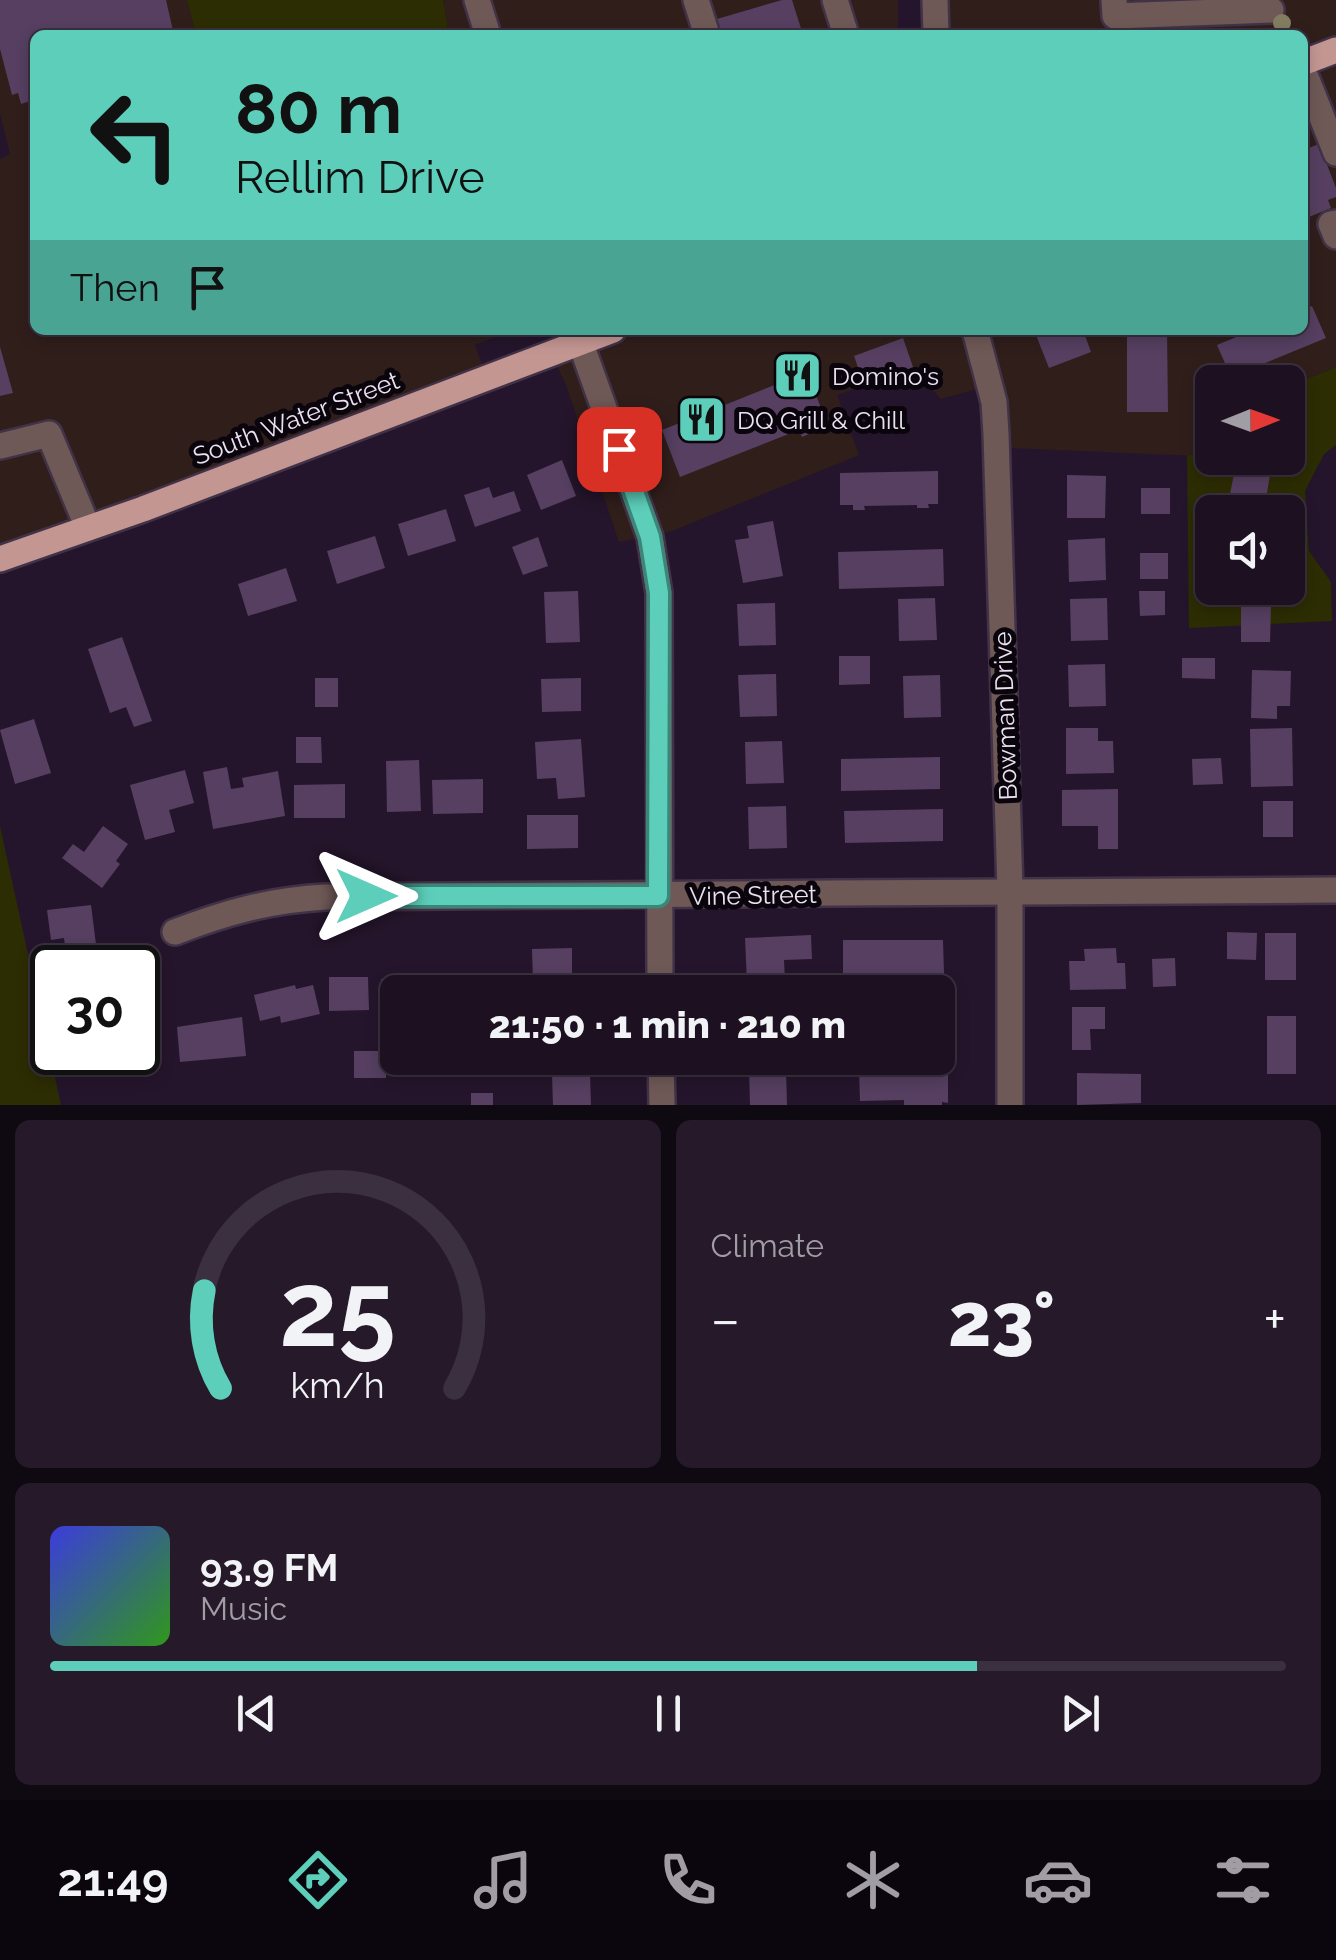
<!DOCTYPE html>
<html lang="en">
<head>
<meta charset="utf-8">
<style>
  body { margin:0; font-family:Raleway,sans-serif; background:#25192a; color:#f1f3f6; height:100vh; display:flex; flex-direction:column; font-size:38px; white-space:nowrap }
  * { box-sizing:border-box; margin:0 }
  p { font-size:32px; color:#a09da5 }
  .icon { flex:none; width:55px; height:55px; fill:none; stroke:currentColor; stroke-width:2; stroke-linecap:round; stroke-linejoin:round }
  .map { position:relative; height:1105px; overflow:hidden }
  .panel { display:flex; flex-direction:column; gap:15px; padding:15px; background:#0f0912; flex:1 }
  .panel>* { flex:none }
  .guide { position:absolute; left:30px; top:30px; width:1278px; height:305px; border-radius:15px; box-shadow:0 5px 15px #0003,0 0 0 2px #3a303f; background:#5cceba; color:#111; overflow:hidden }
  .needle { width:65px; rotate:89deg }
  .controls { position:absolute; left:1195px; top:365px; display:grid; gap:20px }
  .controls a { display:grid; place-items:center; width:110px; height:110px; border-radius:15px; background:#1c1021; box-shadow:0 5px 15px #0003,0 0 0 2px #3a303f; font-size:50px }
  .speed { position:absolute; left:30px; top:945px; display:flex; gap:20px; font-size:50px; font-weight:700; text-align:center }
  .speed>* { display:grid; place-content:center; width:130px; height:130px; border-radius:50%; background:#1c1021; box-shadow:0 5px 15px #0003,0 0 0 2px #3a303f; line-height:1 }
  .speed .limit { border:5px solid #111; border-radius:15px; background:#fff; color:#111 }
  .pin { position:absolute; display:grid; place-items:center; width:85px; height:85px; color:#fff; margin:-42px; border-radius:20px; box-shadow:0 5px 15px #0006 }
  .me { position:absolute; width:110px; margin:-55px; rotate:90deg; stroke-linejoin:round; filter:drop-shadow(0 0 8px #0008) }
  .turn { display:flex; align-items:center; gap:35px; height:210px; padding:0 40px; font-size:45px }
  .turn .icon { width:130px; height:130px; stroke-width:2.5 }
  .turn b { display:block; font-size:70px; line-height:85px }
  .then { display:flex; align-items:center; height:95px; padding:0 40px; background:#0003; gap:20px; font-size:38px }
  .big { font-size:75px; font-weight:800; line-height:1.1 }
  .panel .widget { flex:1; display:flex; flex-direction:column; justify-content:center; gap:15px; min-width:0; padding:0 35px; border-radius:15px; background:#25192a }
  .panel .dial { align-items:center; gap:0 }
  .dial svg { height:260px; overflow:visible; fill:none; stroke:#3a303f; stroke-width:7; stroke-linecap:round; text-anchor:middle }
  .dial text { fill:#f1f3f6; stroke:none }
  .song { display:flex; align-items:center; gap:30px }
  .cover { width:120px; height:120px; border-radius:15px; background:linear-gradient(135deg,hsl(240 70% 55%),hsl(110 70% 35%)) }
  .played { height:10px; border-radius:5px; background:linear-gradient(90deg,#5cceba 75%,#3a303f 75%) }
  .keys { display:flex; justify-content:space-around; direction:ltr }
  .heat { display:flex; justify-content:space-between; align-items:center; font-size:55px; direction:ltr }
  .panel .tiles { flex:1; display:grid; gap:15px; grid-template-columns:1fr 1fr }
  .widget:last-child { grid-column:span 2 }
  .trip { position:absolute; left:380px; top:975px; width:575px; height:100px; border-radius:15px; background:#1c1021; box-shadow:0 5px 15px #0003,0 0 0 2px #3a303f; font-weight:800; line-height:100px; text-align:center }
  .dock { display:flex; height:160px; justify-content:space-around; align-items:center; background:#0b060d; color:#a09da5 }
  .dock .icon { width:70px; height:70px }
  .dock .active { color:#5cceba }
  .dock b { font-size:45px; color:#f1f3f6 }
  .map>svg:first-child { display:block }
</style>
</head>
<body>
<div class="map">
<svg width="1336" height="1105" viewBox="0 0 1336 1105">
  <rect width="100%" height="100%" fill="#25152c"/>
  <g fill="#301e1b">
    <path d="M 0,0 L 187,0 L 196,35 L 35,35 L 35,330 L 513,330 L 475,345 L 487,378 L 0,559 L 0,159 L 10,154 L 0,114 Z"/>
    <path d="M 443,0 L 898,0 L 898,35 L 449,35 Z"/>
    <path d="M 935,0 L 1336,0 L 1336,367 L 1288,387 L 1288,382 L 1212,382 L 1212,418 L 1204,422 L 1198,456 L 984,447 L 977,389 L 941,399 L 914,370 L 837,395 L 859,455 L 672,531 L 619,542 L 566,385 L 551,353 L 612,330 L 1302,330 L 1302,35 L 936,35 Z"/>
  </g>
  <g fill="#2c2d03" fill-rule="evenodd">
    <path d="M 187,0 L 443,0 L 449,35 L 196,35 Z"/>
    <path d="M 1336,367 L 1336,445 L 1324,454 L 1305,491 L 1309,551 L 1331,582 L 1332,621 L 1189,628 L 1187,455 L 1198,455 L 1204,422 L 1212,418 L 1212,458 L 1288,458 L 1288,387 ZM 1212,512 L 1288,512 L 1288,588 L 1212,588 Z"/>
    <path d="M 0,826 L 61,1105 L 0,1105 Z"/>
  </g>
  <g fill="#563f61">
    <path d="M 0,0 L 166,0 L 174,35 L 35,35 L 34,115 L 30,101 L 21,104 L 18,93 L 12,95 L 0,49 Z"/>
    <path d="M 782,0 L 792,0 L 803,35 L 721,35 L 717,19 Z"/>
    <path d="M 1307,143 L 1309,148 L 1319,144 L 1336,188 L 1336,197 L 1328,200 L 1331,208 L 1304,219 L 1302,145 Z"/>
    <path d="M 1312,306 L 1326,338 L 1231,377 L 1217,345 L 1253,330 L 1302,330 L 1302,310 Z"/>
    <path d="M 1034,330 L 1083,330 L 1091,352 L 1049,368 Z"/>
    <path d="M 1127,330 L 1167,330 L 1168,412 L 1127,412 Z"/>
    <path d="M 903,338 L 914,370 L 865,388 L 854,356 Z"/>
    <path d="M 0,347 L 13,393 L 0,396 Z"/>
    <path d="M 807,372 L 828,426 L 802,437 L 799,430 L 680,477 L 662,430 Z"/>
    <path d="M 562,460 L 576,496 L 541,510 L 527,475 Z"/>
    <path d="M 1235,469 L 1270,475 L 1265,505 L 1229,499 Z"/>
    <path d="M 938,471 L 938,504 L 928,504 L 929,508 L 917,508 L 917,505 L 864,506 L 865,510 L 853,510 L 853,505 L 840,505 L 840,473 Z"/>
    <path d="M 1067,475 L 1106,476 L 1105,518 L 1067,518 Z"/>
    <path d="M 489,487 L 493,498 L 514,491 L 521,511 L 475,527 L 464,495 Z"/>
    <rect x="1141" y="488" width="29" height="26"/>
    <path d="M 446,509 L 456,541 L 408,556 L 398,524 Z"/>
    <path d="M 773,521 L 783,576 L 743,583 L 735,540 L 749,538 L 747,526 Z"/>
    <path d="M 375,536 L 385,568 L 337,584 L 327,551 Z"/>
    <path d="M 538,537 L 548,566 L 523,575 L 512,547 Z"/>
    <path d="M 1105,538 L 1106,580 L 1069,582 L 1068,540 Z"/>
    <path d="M 943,549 L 944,586 L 839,589 L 838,552 Z"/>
    <rect x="1140" y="553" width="28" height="26"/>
    <path d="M 286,568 L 297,601 L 248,616 L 238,584 Z"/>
    <path d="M 578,591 L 580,642 L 546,643 L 544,592 Z"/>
    <path d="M 1139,591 L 1165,591 L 1165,615 L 1140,616 Z"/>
    <path d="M 935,598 L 937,640 L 899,641 L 898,599 Z"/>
    <path d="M 1107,598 L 1108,640 L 1071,641 L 1070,599 Z"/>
    <path d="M 775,603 L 776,645 L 739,646 L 737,604 Z"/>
    <path d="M 1241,606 L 1271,606 L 1270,642 L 1241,642 Z"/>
    <path d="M 122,637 L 152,721 L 134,727 L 126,707 L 110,713 L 88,649 Z"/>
    <path d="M 839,656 L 870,656 L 870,684 L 839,685 Z"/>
    <path d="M 1182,658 L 1215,658 L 1215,679 L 1182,678 Z"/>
    <path d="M 1105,664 L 1106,706 L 1069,707 L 1068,665 Z"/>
    <path d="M 1252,670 L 1291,671 L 1290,706 L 1277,706 L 1277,719 L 1251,718 Z"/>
    <path d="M 776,674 L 777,716 L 740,717 L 738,675 Z"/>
    <path d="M 940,675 L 941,717 L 904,718 L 903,676 Z"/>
    <rect x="315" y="678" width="23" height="29"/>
    <path d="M 581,678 L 581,711 L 542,712 L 541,679 Z"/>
    <path d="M 34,719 L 51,773 L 15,784 L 0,730 Z"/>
    <path d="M 1066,728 L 1098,728 L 1098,741 L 1113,741 L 1114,773 L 1066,774 Z"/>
    <path d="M 1292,728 L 1293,786 L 1251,787 L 1250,729 Z"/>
    <path d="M 296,737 L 321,737 L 322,763 L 296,763 Z"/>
    <path d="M 581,739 L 585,797 L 558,799 L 556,778 L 537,779 L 535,742 Z"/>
    <path d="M 782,741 L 784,783 L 746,784 L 745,742 Z"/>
    <path d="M 940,757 L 940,789 L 841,791 L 841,759 Z"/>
    <path d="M 1221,758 L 1223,784 L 1193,785 L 1192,759 Z"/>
    <path d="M 419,760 L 421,811 L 387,812 L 386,761 Z"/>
    <path d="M 227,767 L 231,789 L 244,787 L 242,778 L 278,771 L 285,816 L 213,829 L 203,772 Z"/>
    <path d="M 185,770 L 194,803 L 169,810 L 175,832 L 145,840 L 130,785 Z"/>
    <path d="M 483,779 L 483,813 L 433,814 L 432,780 Z"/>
    <path d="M 345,784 L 345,818 L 294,818 L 294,785 Z"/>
    <path d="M 1118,789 L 1118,849 L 1098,849 L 1098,826 L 1062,826 L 1062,790 Z"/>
    <rect x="1263" y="801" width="30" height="36"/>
    <path d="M 786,806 L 787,848 L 749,849 L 748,807 Z"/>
    <path d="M 943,809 L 943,841 L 845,843 L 844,811 Z"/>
    <path d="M 527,815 L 578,815 L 578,848 L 527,849 Z"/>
    <path d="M 103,826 L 128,844 L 116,861 L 120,864 L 102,888 L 62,858 L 73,844 L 84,852 Z"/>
    <path d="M 91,905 L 99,968 L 68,968 L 64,938 L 51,940 L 47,910 Z"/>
    <path d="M 1227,932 L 1257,933 L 1256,960 L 1227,959 Z"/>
    <rect x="1265" y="933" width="31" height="47"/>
    <path d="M 811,935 L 812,959 L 784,960 L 785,981 L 747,983 L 745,938 Z"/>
    <path d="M 843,940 L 943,940 L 944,974 L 843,975 Z"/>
    <path d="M 572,948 L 572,981 L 533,982 L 532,949 Z"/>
    <path d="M 1116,948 L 1117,963 L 1125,963 L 1126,989 L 1070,990 L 1069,961 L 1085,961 L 1084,949 Z"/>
    <path d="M 1175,958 L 1176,986 L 1153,987 L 1152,959 Z"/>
    <path d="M 329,977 L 368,977 L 369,1010 L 329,1011 Z"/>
    <path d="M 381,979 L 432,979 L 432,992 L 398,992 L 398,1013 L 382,1013 Z"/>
    <path d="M 496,982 L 496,992 L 446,992 L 446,983 Z"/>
    <path d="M 295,985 L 296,989 L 313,985 L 320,1014 L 281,1023 L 280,1016 L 260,1021 L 254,995 Z"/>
    <path d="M 1072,1007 L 1105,1007 L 1105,1029 L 1090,1029 L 1091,1050 L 1072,1050 Z"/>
    <path d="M 138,1015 L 158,1031 L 133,1065 L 116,1052 L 138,1052 Z"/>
    <rect x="1267" y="1016" width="29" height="58"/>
    <path d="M 242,1017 L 246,1056 L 180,1062 L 177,1027 Z"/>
    <rect x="354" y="1051" width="32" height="27"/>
    <path d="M 786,1069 L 787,1105 L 750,1105 L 749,1070 Z"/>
    <path d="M 948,1069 L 948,1103 L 942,1102 L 942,1105 L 904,1105 L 904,1100 L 860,1101 L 859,1071 Z"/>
    <path d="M 1077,1073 L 1141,1074 L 1141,1103 L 1077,1105 Z"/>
    <path d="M 590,1074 L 591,1105 L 553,1105 L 552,1075 Z"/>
    <rect x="471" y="1093" width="22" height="12"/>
  </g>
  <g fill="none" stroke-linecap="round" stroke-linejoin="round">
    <defs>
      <g id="minor">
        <path d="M 477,0 L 488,35"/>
        <path d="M 696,0 L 707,35"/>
        <path d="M 835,0 L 846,35"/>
        <path d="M 935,0 L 936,35"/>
        <path d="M 1114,0 L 1115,16 L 1271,10"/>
        <path d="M 1302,67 L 1336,153"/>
        <path d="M 1336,223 L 1331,224 L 1336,236"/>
        <path d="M 576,330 L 650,537 L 659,593 L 660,992"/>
        <path d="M 975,330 L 994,402 L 996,434 L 1010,890 L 1010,1105"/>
        <path d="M 0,446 L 49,434 L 88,528"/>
        <path d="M 175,932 C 227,912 270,900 326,897 C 663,896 999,890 1336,890"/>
        <path d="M 661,1058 L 662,1105"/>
      </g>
      <g id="major">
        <path d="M 1302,63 L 1336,50"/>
        <path d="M 0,559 L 143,509 L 613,330"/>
      </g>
    </defs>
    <use href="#minor" stroke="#413248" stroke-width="30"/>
    <use href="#major" stroke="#413248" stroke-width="30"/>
    <use href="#minor" stroke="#6f5957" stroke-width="25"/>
    <use href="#major" stroke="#c39692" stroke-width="25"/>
  </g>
  <circle fill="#827d60" cx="1282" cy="23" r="9"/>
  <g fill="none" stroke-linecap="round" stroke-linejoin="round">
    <defs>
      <path id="route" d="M 366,896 L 658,896 L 659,593 L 650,537 L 619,449"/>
    </defs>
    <use href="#route" stroke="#3c8679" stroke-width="25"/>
    <use href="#route" stroke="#5cceba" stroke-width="18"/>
  </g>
  <defs>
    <symbol id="restaurant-square" viewBox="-11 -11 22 22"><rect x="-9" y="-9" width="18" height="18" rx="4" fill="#5cceba" stroke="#0a050d"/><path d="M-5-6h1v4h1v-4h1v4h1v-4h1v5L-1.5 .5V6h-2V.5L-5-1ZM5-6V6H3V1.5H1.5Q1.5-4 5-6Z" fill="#111"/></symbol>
  </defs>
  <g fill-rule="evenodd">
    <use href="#restaurant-square" x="770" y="348" width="55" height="55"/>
    <use href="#restaurant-square" x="674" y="392" width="55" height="55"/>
  </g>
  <g text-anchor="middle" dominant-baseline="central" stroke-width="10" stroke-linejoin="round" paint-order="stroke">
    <g font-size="25" fill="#ece1f1" stroke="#0a050d" text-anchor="start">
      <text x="832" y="376">Domino's</text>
      <text x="737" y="420">DQ Grill &amp; Chill</text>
    </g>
    <g font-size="25" fill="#ece1f1" stroke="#0a050d">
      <text transform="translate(296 418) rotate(-21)">South Water Street</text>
      <text transform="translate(1005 716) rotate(-92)">Bowman Drive</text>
      <text transform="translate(753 895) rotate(-1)">Vine Street</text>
    </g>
  </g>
</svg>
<div class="controls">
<a><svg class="needle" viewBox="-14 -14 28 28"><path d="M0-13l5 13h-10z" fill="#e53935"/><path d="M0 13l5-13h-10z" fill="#a09da5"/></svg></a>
<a><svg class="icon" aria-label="sound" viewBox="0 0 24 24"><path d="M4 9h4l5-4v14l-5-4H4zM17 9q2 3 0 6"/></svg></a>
</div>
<div class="speed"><div class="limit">30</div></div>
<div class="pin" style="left:619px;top:449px;background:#d93025"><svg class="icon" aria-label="arrive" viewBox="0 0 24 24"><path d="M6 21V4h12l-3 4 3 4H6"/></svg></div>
<svg class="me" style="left:366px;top:896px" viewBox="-20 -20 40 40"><path d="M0-17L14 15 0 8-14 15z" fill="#5cceba" stroke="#fff" stroke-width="4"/></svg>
<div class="trip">21:50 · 1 min · 210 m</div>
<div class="guide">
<div class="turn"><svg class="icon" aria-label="left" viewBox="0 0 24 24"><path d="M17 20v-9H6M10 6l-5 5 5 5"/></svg><div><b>80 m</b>Rellim Drive</div></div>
<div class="then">Then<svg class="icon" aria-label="arrive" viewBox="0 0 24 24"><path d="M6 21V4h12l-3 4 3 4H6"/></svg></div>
</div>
</div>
<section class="panel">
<div class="tiles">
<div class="widget dial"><svg viewBox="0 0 100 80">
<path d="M14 69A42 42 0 1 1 86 69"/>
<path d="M14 69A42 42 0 0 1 9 39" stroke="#5cceba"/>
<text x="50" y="56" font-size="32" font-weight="700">25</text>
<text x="50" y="72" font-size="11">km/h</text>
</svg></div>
<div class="widget"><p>Climate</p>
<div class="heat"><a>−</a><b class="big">23°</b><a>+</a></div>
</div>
<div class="widget">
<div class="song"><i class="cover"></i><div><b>93.9 FM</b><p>Music</p></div></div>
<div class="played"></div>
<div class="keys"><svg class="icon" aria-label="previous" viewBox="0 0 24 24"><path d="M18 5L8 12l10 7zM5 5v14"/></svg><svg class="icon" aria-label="pause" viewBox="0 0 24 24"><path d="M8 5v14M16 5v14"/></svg><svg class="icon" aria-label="next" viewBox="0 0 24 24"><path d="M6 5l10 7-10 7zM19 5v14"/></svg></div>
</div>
</div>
</section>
<nav class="dock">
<b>21:49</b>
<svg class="icon active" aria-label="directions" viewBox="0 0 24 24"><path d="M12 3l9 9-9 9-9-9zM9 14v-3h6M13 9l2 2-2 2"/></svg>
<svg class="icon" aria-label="music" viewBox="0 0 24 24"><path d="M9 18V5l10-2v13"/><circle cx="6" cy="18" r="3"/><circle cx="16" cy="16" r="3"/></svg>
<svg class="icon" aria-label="phone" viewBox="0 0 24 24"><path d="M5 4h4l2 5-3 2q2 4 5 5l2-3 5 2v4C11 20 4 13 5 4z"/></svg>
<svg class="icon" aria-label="climate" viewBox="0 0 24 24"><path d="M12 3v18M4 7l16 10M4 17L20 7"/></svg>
<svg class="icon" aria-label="car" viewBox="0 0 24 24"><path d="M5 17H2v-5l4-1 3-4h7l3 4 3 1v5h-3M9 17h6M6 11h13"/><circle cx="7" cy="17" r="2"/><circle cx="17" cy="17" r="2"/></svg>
<svg class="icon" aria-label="filters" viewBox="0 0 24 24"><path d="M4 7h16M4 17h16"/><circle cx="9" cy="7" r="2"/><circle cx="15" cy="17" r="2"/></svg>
</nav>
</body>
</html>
